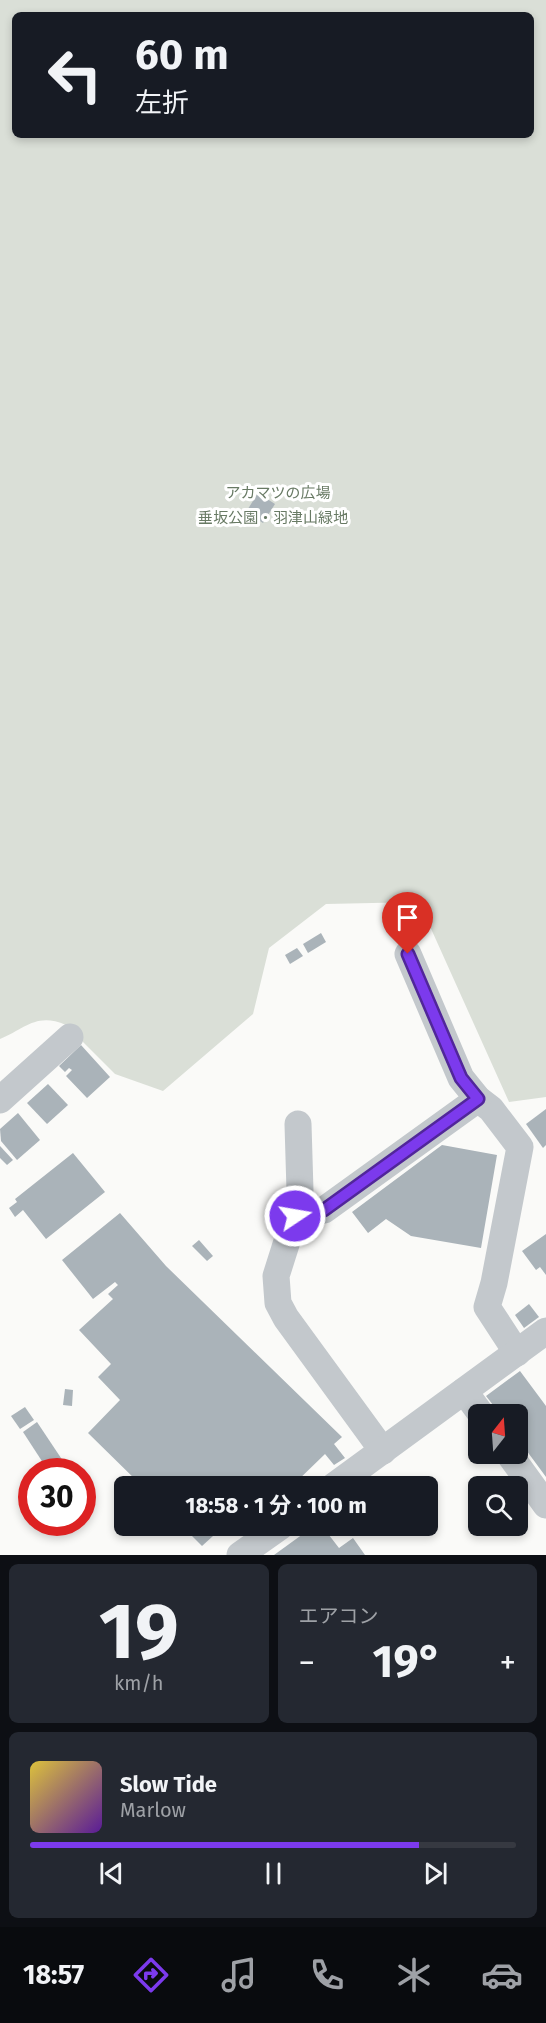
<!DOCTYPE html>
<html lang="ja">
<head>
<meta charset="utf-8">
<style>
  body { margin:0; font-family:"Fira Sans","Noto Sans JP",sans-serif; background:#242831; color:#f1f3f6; height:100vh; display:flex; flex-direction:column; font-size:22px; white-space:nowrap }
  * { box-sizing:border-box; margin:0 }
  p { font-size:20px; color:#9ea1a6 }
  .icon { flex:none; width:33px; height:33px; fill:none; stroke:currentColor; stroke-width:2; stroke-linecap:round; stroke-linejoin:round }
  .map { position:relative; height:1555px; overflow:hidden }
  .side { display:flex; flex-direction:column; gap:9px; padding:9px; background:#0d0f14; flex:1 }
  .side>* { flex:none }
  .banner { position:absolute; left:12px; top:12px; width:522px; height:126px; border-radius:9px; box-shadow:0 3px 9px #0003; background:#171b24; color:#f1f3f6; overflow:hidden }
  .needle { width:39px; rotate:17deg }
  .tools { position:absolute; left:468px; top:1404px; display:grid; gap:12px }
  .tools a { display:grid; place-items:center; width:60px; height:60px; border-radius:9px; background:#171b24; box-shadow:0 3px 9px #0003; font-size:30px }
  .speed { position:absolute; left:18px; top:1458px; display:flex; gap:12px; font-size:30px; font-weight:700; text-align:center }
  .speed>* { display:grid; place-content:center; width:78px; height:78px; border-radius:50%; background:#171b24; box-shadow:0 3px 9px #0003; line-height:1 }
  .speed .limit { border:9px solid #d22; background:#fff; color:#111 }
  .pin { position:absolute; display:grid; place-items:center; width:51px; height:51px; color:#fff; margin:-62px -26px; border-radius:50% 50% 50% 0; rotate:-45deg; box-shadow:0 0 6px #0007 }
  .pin .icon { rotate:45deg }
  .me { position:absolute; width:66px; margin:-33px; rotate:78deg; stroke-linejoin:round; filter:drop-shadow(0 0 4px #0008) }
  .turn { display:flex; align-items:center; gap:21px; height:126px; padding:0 24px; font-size:27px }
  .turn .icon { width:78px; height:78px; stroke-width:2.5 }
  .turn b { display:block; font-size:42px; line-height:51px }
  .big { font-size:45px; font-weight:700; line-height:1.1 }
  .side .widget { flex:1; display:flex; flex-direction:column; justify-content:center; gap:9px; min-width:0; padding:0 21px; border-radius:9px; background:#242831 }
  .side .dial { align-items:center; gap:0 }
  .dial b { font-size:78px; line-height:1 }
  .song { display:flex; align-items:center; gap:18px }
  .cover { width:72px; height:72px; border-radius:9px; background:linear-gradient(135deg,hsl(50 70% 55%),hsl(270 70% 35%)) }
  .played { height:6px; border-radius:3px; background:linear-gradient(90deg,#7c3aed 80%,#363941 80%) }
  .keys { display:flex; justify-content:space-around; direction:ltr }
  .heat { display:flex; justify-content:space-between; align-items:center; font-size:33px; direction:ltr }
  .side .tiles { flex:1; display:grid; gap:9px; grid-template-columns:1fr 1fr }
  .widget:last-child { grid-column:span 2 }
  .trip { position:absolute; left:114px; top:1476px; width:324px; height:60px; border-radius:9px; background:#171b24; box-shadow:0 3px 9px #0003; font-weight:700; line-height:60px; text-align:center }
  .menu { display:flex; height:96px; justify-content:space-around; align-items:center; background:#090b0e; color:#9ea1a6 }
  .menu .icon { width:42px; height:42px }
  .menu .on { color:#7c3aed }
  .menu b { font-size:27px; color:#f1f3f6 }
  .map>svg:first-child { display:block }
</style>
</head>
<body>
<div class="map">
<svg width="546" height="1555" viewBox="0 0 546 1555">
  <rect width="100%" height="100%" fill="#fafaf8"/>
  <path fill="#dadfd7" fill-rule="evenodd" d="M 0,0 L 546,0 L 546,1097 L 509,1102 L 419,902 L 326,904 L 269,948 L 253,1014 L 163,1091 L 115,1074 L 66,1025 C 36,1012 25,1029 0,1039 ZM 15,15 L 531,15 L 531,135 L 15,135 Z"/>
  <g fill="#aab3b9">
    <path d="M 258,493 L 275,504 L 263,523 L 246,512 Z"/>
    <path d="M 321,933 L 326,942 L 308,953 L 303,944 Z"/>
    <path d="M 297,948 L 303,956 L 290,964 L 285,955 Z"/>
    <path d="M 81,1045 L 110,1077 L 87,1098 L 66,1076 L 72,1070 L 69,1068 L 65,1072 L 59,1066 Z"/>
    <path d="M 48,1084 L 68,1105 L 47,1124 L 27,1103 Z"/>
    <path d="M 546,1109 L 546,1145 L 543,1148 L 526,1124 Z"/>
    <path d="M 18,1113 L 40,1140 L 17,1160 L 1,1141 L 0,1129 Z"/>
    <path d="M 442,1145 L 497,1155 L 481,1248 L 411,1236 L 386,1219 L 368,1233 L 352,1212 Z"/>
    <path d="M 0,1146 L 13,1160 L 7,1165 L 0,1158 Z"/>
    <path d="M 73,1153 L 105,1192 L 46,1239 L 23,1210 L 15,1217 L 9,1208 L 17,1202 L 15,1199 Z"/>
    <path d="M 120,1213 L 166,1266 L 342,1437 L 334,1444 L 345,1458 L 334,1465 L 325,1454 L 292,1486 L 142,1486 L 88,1433 L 120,1400 L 98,1377 L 111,1364 L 79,1330 L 113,1299 L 108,1294 L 118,1285 L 115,1282 L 93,1299 L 62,1260 Z"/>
    <path d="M 546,1234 L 546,1275 L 540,1267 L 536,1270 L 522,1251 Z"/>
    <path d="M 199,1240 L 213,1256 L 207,1261 L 192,1246 Z"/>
    <path d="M 529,1304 L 539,1317 L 524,1328 L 515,1315 Z"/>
    <path d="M 520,1371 L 546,1406 L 546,1477 L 518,1439 L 518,1414 L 500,1414 L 486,1396 Z"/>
    <path d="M 65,1389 L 73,1390 L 72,1406 L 63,1405 Z"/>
    <path d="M 25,1407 L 34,1420 L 20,1429 L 11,1416 Z"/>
    <path d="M 37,1422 L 67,1467 L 59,1472 L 49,1472 L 23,1432 Z"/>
    <path d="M 182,1526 L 224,1526 L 202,1546 Z"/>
    <path d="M 314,1526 L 322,1526 L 339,1548 L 353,1538 L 365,1555 L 274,1555 Z"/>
  </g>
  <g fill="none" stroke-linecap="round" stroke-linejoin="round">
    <g stroke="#c3c8cc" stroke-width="27">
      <path d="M 408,954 L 461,1078 L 478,1099 L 491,1109 L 520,1147 L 494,1283 L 487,1307 L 517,1353"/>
      <path d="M 0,1100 L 70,1037"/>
      <path d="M 298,1124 L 300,1191 L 295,1216 L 276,1276 L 278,1303 L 286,1318 L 383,1451"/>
      <path d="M 295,1216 L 324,1210 L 478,1099"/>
      <path d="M 464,1391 L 481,1414"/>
      <path d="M 509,1454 L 546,1505"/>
      <path d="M 334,1486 L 546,1331"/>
      <path d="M 240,1555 L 281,1526"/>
    </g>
  </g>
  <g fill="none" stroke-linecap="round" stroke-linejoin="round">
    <defs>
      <path id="route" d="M 295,1216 L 324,1210 L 478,1099 L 461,1078 L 408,954"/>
    </defs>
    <use href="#route" stroke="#51269a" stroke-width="15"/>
    <use href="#route" stroke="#7c3aed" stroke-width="10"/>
  </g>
  <g text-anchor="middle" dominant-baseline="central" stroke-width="6" stroke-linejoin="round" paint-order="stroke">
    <g font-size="15" fill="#687a64" stroke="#fff">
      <text x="278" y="493">アカマツの広場</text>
      <text x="273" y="518">垂坂公園・羽津山緑地</text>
    </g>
  </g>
</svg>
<div class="tools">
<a><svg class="needle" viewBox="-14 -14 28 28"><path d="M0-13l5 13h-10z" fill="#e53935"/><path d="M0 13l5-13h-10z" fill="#9ea1a6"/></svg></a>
<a><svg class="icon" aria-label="search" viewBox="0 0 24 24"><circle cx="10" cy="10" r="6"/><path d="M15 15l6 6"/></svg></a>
</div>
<div class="speed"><div class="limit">30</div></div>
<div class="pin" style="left:408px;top:954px;background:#d93025"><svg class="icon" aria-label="arrive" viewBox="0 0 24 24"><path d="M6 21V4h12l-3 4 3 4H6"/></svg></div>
<svg class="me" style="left:295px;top:1216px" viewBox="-20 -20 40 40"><circle r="17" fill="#7c3aed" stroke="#fff" stroke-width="3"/><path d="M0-11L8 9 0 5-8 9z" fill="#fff"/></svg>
<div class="trip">18:58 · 1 分 · 100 m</div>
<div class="banner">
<div class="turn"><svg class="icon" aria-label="left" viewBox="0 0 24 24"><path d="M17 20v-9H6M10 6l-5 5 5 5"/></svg><div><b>60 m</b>左折</div></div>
</div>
</div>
<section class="side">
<div class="tiles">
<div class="widget dial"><b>19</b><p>km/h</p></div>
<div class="widget"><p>エアコン</p>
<div class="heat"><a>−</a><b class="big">19°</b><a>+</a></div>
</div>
<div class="widget">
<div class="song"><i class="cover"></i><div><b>Slow Tide</b><p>Marlow</p></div></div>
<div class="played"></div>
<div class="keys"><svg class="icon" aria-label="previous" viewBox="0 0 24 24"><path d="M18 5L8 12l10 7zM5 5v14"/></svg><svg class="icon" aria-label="pause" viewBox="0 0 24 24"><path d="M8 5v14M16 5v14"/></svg><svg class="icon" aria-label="next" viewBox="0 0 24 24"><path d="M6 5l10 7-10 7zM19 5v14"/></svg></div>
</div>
</div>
</section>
<nav class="menu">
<b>18:57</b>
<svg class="icon on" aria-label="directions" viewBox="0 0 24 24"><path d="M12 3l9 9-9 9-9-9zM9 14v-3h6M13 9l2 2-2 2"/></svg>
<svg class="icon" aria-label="music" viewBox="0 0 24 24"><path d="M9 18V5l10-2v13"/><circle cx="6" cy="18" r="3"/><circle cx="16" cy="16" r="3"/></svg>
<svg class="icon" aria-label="phone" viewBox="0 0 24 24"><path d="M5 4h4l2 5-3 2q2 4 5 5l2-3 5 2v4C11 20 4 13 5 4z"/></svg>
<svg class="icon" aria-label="climate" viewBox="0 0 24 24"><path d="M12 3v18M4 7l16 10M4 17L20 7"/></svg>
<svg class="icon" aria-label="car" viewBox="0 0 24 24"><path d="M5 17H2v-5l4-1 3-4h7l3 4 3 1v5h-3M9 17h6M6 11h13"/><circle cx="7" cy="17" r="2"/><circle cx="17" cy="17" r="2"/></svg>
</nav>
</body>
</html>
